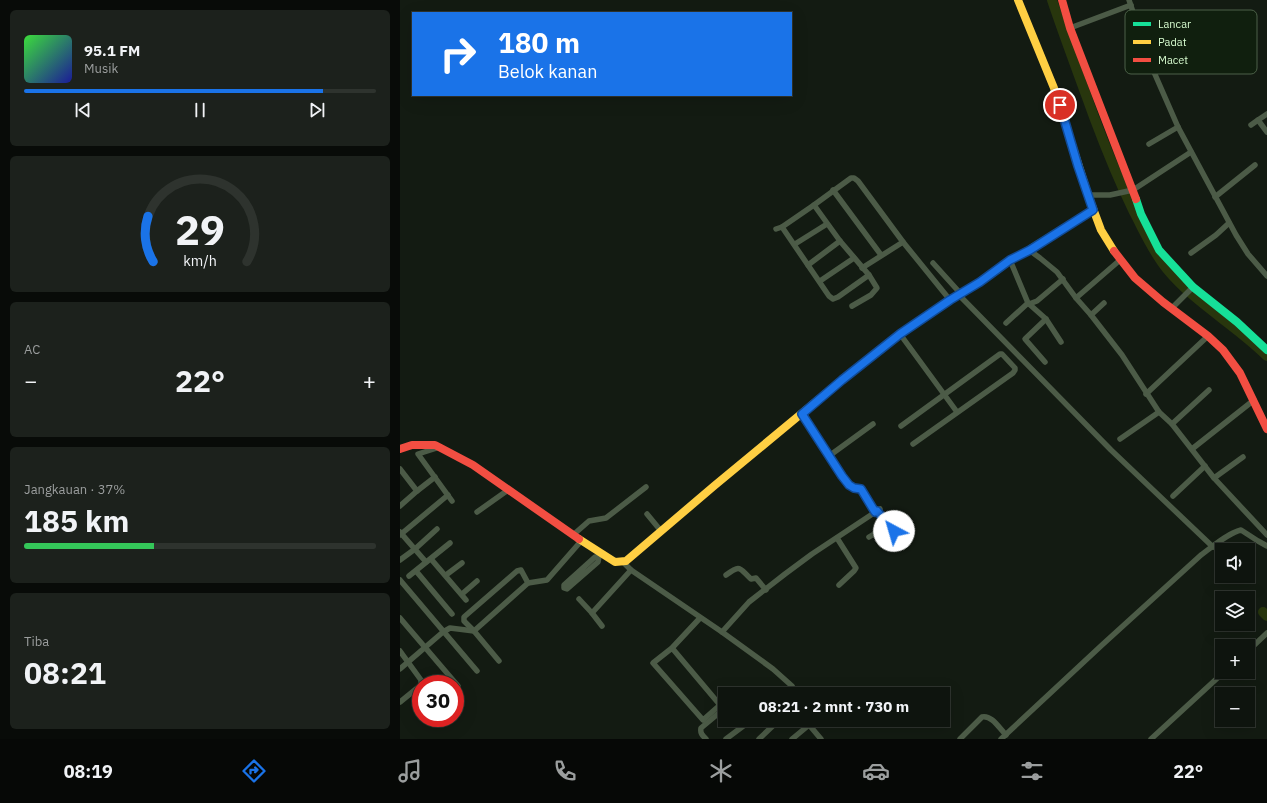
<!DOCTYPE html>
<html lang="id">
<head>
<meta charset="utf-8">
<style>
  body { margin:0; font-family:"IBM Plex Sans",sans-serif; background:#1c211c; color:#f1f3f6; height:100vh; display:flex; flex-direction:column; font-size:15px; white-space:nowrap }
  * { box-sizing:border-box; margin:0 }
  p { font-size:13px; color:#9b9e9e }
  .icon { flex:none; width:22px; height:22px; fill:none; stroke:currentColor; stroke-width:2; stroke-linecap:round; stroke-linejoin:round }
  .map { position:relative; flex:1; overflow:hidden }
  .drawer { display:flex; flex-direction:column; gap:10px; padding:10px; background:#080b08; width:400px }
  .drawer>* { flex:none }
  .hud { position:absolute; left:12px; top:12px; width:380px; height:84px; border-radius:0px; box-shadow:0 4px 16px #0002,0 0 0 1px #2e332e; background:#1a73e8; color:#fff; overflow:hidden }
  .fabs { position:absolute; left:815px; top:543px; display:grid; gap:8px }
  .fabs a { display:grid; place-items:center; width:40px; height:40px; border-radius:0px; background:#0e140e; box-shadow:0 4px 16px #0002,0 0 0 1px #2e332e; font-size:20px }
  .speed { position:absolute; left:12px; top:675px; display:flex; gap:8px; font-size:20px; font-weight:700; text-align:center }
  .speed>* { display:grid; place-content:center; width:52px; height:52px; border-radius:50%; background:#0e140e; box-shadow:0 4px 16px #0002,0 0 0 1px #2e332e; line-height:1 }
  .speed .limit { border:6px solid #d22; background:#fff; color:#111 }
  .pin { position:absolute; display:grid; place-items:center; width:34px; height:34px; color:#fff; margin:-17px; border:2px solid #fff; border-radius:50%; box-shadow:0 1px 4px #0007 }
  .me { position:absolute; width:44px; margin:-22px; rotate:321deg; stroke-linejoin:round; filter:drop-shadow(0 0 3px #0008) }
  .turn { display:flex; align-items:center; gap:14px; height:84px; padding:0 20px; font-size:18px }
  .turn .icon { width:52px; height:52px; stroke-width:2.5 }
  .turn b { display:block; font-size:28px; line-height:34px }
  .big { font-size:30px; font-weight:800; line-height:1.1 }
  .drawer .widget { flex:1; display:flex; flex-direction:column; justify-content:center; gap:6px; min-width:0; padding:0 14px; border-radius:6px; background:#1c211c }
  .drawer .dial { align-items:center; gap:0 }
  .dial svg { height:104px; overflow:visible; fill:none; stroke:#2e332e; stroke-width:7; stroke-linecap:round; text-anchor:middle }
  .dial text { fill:#f1f3f6; stroke:none }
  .song { display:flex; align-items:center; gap:12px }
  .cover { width:48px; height:48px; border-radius:6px; background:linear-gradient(135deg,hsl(120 70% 55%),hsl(240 70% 35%)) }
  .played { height:4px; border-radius:2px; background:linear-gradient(90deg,#1a73e8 85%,#2e332e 85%) }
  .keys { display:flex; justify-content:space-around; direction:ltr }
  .heat { display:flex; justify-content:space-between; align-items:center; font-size:22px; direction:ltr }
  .charge { height:6px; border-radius:3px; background:linear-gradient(90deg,#34c759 37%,#2e332e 0) }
  .trip { position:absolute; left:318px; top:687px; width:232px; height:40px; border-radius:0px; background:#0e140e; box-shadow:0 4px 16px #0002,0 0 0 1px #2e332e; font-weight:800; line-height:40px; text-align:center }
  .tab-bar { display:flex; height:64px; justify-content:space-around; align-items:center; background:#060806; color:#9b9e9e }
  .tab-bar .icon { width:28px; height:28px }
  .tab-bar .on { color:#1a73e8 }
  .tab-bar b { font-size:18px; color:#f1f3f6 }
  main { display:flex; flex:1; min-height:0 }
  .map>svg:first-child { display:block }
</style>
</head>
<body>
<main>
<section class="drawer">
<div class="widget">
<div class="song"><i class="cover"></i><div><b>95.1 FM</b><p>Musik</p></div></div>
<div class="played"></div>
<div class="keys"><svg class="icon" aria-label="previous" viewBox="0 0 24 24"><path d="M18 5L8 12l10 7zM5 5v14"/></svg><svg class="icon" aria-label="pause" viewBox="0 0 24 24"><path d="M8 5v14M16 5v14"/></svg><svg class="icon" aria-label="next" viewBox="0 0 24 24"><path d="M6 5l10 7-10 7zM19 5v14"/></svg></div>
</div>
<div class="widget dial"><svg viewBox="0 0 100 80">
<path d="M14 69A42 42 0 1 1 86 69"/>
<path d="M14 69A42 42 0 0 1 10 34" stroke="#1a73e8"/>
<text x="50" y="56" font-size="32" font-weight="700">29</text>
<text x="50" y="72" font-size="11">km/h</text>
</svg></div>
<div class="widget"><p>AC</p>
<div class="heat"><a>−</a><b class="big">22°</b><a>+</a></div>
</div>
<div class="widget"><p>Jangkauan · 37%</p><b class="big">185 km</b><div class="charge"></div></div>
<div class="widget"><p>Tiba</p><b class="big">08:21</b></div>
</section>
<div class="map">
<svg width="867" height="739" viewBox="0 0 867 739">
  <rect width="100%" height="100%" fill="#131b12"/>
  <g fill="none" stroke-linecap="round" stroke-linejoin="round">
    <g stroke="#28360d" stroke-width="10">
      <path d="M 652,0 C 665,39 680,78 694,117 C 706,149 719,181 734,212 C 744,231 753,252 767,269 C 796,304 836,325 867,356"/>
      <path d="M 863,612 L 867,616"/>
    </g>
    <g stroke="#4c5b47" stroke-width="5.5">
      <path d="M 729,0 L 750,63 L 778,127 L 836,235 L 848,254 L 867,276"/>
      <path d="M 670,28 L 731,5"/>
      <path d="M 867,114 L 858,120 L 867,132"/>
      <path d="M 851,125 L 858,120"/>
      <path d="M 749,144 L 778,127"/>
      <path d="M 433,190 L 481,255"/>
      <path d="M 688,195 L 710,195 L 733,190 L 791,152"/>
      <path d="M 815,197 L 855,165"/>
      <path d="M 382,227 L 429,296 L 433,299 L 438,297 L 469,275 L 440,241 L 414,205 L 451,178 L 454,178 L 458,181 L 503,242"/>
      <path d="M 376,229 L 382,227 L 414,205"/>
      <path d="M 395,244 L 427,224"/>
      <path d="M 629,250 L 640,258 L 657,272 L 676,298 L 691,315 L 722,355 L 759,412 L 772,424 L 814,478 L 867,535"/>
      <path d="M 791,253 L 816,235 L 829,223"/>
      <path d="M 610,260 L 628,303 L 646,319 L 661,342"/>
      <path d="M 533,263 L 561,294"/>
      <path d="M 408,265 L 440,241"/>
      <path d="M 462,268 L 503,242 L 550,300"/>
      <path d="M 420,281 L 454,258"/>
      <path d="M 559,295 L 711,450 L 813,547"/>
      <path d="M 676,298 L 720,260"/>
      <path d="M 629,304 L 637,301 L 663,279"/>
      <path d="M 452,306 L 471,295 L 477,288 L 469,275"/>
      <path d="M 772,308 L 791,289"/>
      <path d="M 691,315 L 704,303"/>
      <path d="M 606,323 L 628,303"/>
      <path d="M 500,334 L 557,412"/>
      <path d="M 645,362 L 625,339 L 646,319"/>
      <path d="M 746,394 L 808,336"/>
      <path d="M 402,414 L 442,476 L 449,485 L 454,488 L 461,489 L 475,512"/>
      <path d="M 772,424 L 809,390"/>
      <path d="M 501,426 L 600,354 L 602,354 L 615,368 L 615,370 L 613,373 L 513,444"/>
      <path d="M 720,439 L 759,412"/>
      <path d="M 40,447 L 18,454 L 52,501"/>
      <path d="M 792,449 L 854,400"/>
      <path d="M 429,456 L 473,424"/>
      <path d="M 0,469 L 17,491"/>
      <path d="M 814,478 L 843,457"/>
      <path d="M 773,496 L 805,466"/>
      <path d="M 0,506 L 17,491 L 35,477"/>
      <path d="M 477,511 L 494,531"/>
      <path d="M 77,512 L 108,490"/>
      <path d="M 247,514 L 261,531"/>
      <path d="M 0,532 L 26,562"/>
      <path d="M 0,535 L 48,495"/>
      <path d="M 173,535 L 189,521 L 206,518 L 246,487"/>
      <path d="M 469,537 L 474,534 L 486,521"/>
      <path d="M 437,538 L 456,568 L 454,571 L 439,585"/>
      <path d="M 195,557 L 199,557 L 198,562 L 167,589 L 164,588 L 164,585 Z"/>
      <path d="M 31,559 L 66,600"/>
      <path d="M 0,560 L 15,549 L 37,529"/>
      <path d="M 222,561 L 231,570 L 322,632 L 373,669 L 392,686 L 394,690 L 394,694"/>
      <path d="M 16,571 L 52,614"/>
      <path d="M 46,575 L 62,563"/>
      <path d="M 326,575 C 341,564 339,568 351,579 L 356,578 L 366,590"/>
      <path d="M 9,576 L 50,543"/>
      <path d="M 0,580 L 77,671"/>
      <path d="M 62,594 L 77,581"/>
      <path d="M 179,599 L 192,613 L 202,626"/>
      <path d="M 192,613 L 231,570"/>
      <path d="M 0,618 L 58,686"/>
      <path d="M 322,632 L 349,602 L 385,574 L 412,554 L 480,509"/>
      <path d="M 272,648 L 320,705 L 303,720 L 253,663 L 272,648 L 300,618"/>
      <path d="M 0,651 L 21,680 L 21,684"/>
      <path d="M 848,651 L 867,633"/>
      <path d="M 99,661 L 74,631 L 64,621 L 64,617 L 117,571 L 121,570 L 128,583"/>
      <path d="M 0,669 L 43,632 L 50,628 L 74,631 L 128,583 L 147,580 L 182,540"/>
      <path d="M 0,702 L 21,685"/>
      <path d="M 405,720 L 421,739"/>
      <path d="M 306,739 C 302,735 300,733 301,728 L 325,708"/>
      <path d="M 326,739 L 346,724"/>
      <path d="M 359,739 L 379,720"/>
      <path d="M 392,739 L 409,725"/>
      <path d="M 560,739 L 582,717 C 592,715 599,728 606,735"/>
      <path d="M 601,739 L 702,645 L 801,555 C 812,547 828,533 841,530 L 858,541 L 867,546"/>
      <path d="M 751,739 L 824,672"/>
    </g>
    <g stroke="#16e098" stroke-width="8">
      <path d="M 736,199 L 741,214 L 759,250 L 793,287 L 837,322 L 867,350"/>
      <path d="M 597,270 L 610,260 L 629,250 L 693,210"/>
    </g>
    <g stroke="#ffcf43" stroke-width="8">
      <path d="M 618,0 L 654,88 L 688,195 L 701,230 L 714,251"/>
      <path d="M 179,539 L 215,562 L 226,561 L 314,486 L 448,375"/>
    </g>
    <g stroke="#f24e42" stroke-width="8">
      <path d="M 662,0 L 670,28 L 736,199"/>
      <path d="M 714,251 L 735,278 L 763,302 L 808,336 L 823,350 L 840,373 L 867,429"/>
      <path d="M 448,375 L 500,334 L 550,300 L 580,282 L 597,270"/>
      <path d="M 0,449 L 12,445 L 35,445 L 37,446 L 73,465 L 179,539"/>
    </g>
  </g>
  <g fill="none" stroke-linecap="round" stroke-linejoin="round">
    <defs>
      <path id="route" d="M 494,531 L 477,511 L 475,512 L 461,489 L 454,488 L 449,485 L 442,476 L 402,414 L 442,380 L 500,334 L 550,300 L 580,282 L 610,260 L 630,250 L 693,210 L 678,166 L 660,105"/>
    </defs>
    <use href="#route" stroke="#114b97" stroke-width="10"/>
    <use href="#route" stroke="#1a73e8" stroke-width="7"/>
  </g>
  <rect x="725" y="10" width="132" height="64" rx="6" fill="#101f0e" stroke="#4c6148" stroke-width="1"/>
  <rect x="733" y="22" width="18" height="4" fill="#16e098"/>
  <rect x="733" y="40" width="18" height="4" fill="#ffcf43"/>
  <rect x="733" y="58" width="18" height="4" fill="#f24e42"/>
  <g font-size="11" fill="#d7fccf">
    <text x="758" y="28">Lancar</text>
    <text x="758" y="46">Padat</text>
    <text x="758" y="64">Macet</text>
  </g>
</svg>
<div class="fabs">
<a><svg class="icon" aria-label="sound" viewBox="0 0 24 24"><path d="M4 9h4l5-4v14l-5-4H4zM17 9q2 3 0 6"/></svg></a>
<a><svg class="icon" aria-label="layers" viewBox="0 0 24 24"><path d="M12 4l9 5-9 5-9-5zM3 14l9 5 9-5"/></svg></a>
<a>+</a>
<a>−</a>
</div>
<div class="speed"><div class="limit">30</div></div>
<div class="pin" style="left:660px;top:105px;background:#d93025"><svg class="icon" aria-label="arrive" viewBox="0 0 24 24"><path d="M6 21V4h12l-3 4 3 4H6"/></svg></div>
<svg class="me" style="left:494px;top:531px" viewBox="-20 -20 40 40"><circle r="19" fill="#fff"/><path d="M0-13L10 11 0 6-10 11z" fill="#1a73e8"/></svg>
<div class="trip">08:21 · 2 mnt · 730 m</div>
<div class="hud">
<div class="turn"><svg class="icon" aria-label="right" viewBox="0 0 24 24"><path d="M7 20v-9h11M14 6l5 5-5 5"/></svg><div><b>180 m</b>Belok kanan</div></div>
</div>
</div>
</main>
<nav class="tab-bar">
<b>08:19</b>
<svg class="icon on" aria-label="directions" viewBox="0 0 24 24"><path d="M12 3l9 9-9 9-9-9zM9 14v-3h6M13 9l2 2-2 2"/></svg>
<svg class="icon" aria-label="music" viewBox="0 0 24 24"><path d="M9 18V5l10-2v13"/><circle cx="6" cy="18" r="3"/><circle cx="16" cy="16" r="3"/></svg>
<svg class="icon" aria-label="phone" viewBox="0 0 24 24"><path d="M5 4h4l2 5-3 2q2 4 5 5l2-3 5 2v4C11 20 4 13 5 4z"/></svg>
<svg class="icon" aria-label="climate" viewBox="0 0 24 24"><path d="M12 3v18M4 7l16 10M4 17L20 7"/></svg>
<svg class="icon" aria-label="car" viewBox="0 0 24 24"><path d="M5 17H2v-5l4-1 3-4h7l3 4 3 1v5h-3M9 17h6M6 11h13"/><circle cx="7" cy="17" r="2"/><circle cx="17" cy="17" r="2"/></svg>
<svg class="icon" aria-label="filters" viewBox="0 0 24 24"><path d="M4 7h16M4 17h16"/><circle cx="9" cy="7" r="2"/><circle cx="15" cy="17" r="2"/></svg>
<b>22°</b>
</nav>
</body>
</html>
